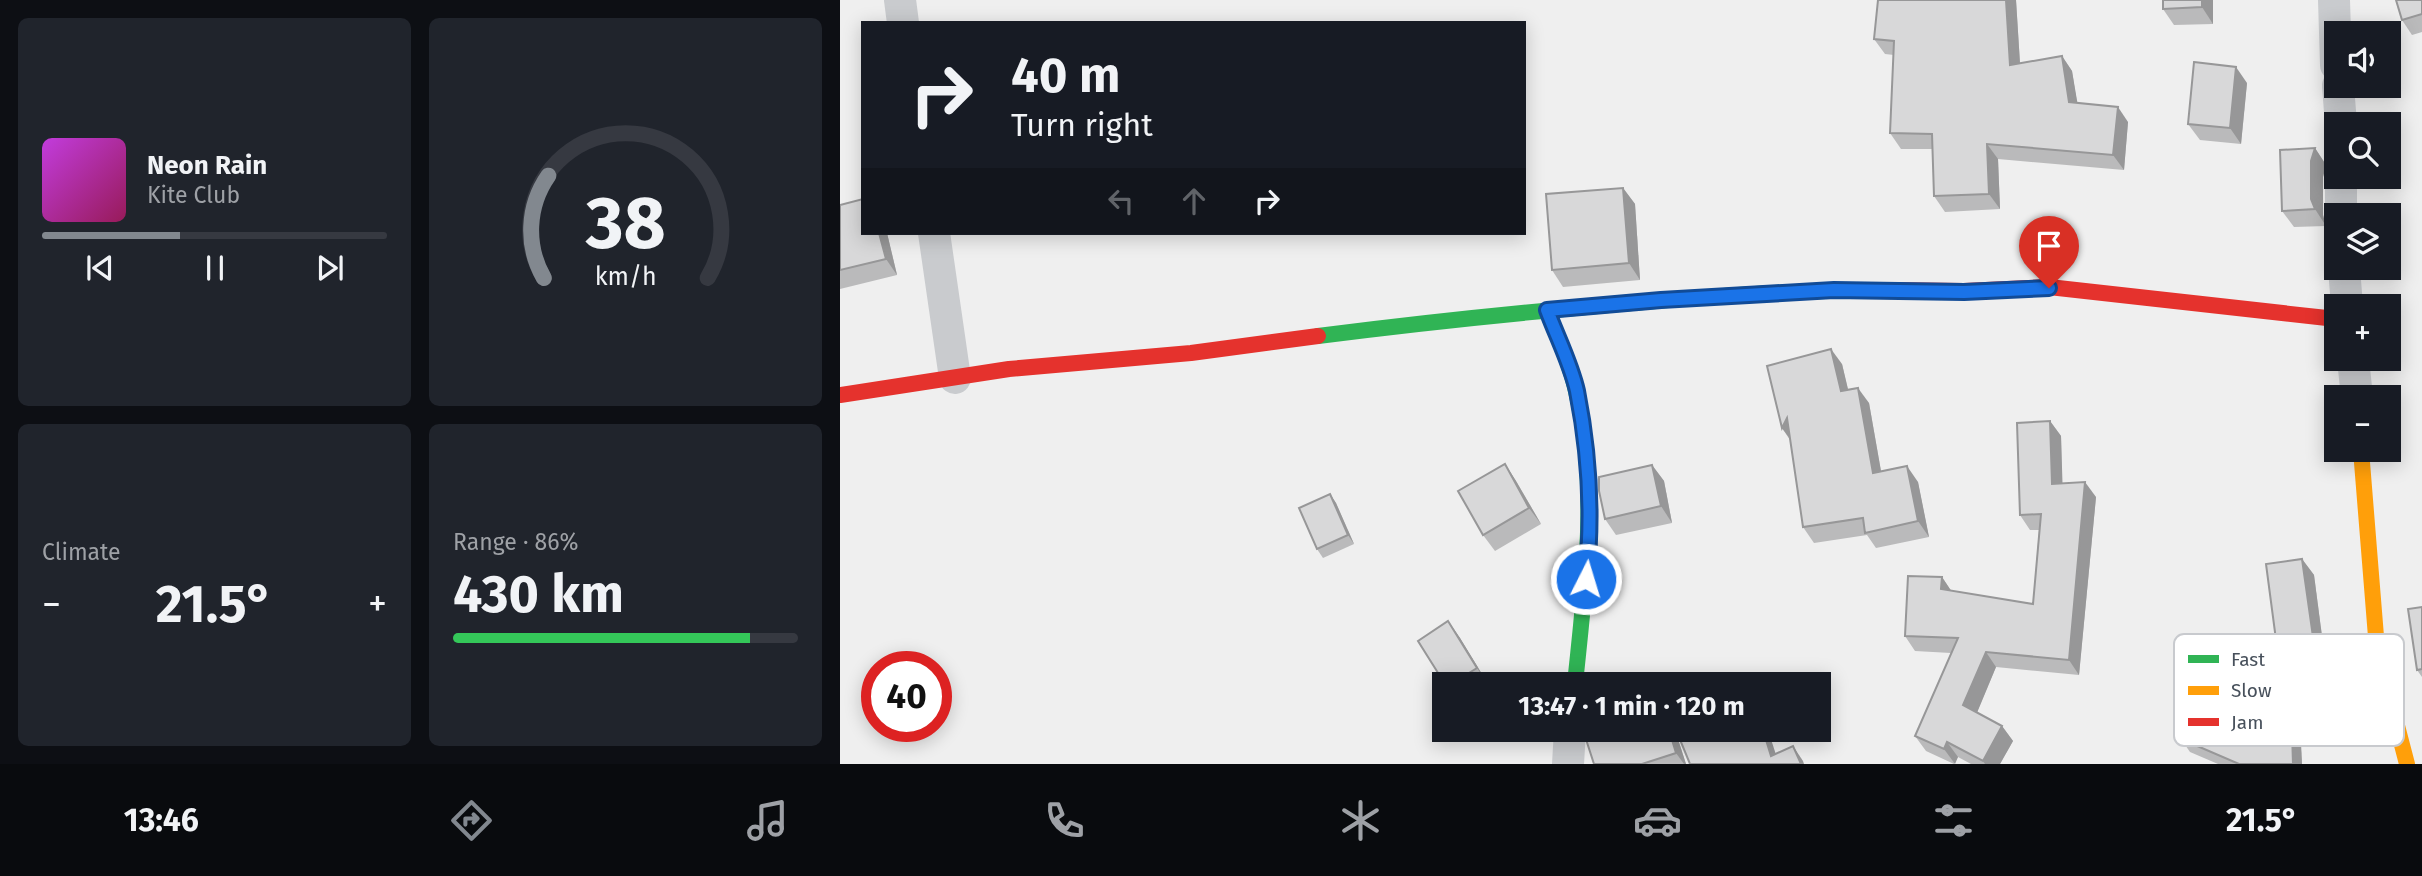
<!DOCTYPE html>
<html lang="en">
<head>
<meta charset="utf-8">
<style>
  body { margin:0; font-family:"Fira Sans",sans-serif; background:#20242c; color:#f1f3f6; height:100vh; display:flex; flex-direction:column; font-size:26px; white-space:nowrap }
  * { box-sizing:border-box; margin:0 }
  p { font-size:23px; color:#9ea1a6 }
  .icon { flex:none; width:38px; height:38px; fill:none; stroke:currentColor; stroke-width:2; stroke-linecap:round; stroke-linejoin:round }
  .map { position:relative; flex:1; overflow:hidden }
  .panel { display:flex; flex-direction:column; gap:18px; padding:18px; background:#0d0f14; width:840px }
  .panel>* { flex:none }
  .banner { position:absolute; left:21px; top:21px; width:665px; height:214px; border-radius:0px; box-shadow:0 4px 18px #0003; background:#171b24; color:#f1f3f6; overflow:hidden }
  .tools { position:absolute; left:1484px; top:21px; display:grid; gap:14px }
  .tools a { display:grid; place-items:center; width:77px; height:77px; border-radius:0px; background:#171b24; box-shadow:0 4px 18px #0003; font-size:35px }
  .speed { position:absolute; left:21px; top:651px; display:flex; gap:14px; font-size:35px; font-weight:700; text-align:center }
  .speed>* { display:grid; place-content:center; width:91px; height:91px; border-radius:50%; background:#171b24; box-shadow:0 4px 18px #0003; line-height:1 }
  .speed .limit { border:10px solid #d22; background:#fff; color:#111 }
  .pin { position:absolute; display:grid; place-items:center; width:60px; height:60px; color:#fff; margin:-72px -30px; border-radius:50% 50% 50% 0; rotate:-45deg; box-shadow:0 0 7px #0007 }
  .pin .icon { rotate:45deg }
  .me { position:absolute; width:77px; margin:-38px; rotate:5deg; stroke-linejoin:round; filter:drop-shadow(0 0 5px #0008) }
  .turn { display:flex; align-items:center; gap:24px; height:147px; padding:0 35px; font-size:32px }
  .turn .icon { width:91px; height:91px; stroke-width:2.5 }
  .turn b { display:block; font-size:49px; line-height:60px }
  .lanes { display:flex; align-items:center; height:66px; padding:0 35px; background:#0003; justify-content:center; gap:35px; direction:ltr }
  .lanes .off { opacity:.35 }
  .big { font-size:52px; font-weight:700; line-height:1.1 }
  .panel .card { flex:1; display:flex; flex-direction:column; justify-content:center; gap:10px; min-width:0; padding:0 24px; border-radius:10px; background:#20242c }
  .panel .dial { align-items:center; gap:0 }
  .dial svg { height:182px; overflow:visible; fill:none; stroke:#363941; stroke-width:7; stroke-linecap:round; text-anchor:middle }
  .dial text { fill:#f1f3f6; stroke:none }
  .song { display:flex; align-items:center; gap:21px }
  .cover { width:84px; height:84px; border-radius:10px; background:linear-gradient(135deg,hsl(290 70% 55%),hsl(330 70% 35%)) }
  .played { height:7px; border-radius:4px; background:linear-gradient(90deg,#82888f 40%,#363941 40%) }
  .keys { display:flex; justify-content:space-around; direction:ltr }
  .heat { display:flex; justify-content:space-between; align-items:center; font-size:38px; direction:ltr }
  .charge { height:10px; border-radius:5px; background:linear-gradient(90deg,#34c759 86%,#363941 0) }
  .panel .tiles { flex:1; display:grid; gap:18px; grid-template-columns:repeat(2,1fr) }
  .trip { position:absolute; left:592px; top:672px; width:399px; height:70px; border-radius:0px; background:#171b24; box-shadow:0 4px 18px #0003; font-weight:700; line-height:70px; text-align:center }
  .menu { display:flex; height:112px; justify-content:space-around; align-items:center; background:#090b0e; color:#9ea1a6 }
  .menu .icon { width:49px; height:49px }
  .menu .current { color:#82888f }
  .menu b { font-size:32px; color:#f1f3f6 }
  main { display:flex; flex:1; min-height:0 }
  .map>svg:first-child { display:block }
</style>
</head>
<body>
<main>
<section class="panel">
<div class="tiles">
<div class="card">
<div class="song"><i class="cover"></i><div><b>Neon Rain</b><p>Kite Club</p></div></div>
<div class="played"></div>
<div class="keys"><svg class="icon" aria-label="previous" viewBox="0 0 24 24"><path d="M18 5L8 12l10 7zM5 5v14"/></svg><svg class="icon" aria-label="pause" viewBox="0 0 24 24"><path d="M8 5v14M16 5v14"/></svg><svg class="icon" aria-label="next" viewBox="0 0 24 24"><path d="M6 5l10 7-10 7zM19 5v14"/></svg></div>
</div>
<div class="card dial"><svg viewBox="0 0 100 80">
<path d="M14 69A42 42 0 1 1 86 69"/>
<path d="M14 69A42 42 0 0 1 16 24" stroke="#82888f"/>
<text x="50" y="56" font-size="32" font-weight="700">38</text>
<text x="50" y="72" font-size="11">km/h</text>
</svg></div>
<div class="card"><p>Climate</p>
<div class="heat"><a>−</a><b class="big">21.5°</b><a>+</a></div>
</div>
<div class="card"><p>Range · 86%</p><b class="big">430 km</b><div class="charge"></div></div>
</div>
</section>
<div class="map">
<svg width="1582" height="764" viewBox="0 0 1582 764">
  <rect width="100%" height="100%" fill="#efefef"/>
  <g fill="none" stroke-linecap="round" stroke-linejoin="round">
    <g stroke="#c9cbce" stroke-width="32">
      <path d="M 60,0 L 63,23"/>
      <path d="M 1494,0 L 1496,65"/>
      <path d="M 1498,86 L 1501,124"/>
      <path d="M 1501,215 L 1501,177"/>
      <path d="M 94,233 L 115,378"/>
      <path d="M 1504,268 L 1507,306"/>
      <path d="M 1513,359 L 1517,397"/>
      <path d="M 728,764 L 730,730"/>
    </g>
    <g stroke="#30b455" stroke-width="16">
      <path d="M 707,310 C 717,336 730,363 736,391 C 759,489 745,585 735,684"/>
      <path d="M 478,336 C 572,324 665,314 758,306 C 854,297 950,290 1045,290"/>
    </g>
    <path stroke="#ff9f0a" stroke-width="16" d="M 1521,450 L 1537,649 L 1567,764"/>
    <g stroke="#e5322d" stroke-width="16">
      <path d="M 1045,290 L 1124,291 L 1209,287 L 1496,319"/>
      <path d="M 0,395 L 169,369 L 351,353 L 478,336"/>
    </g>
  </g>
  <g fill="#bababb">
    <path d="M 1038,0 L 1176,0 L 1180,63 L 1222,56 L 1232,71 L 1237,103 L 1288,122 L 1284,170 L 1158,159 L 1160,209 L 1105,212 L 1094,196 L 1092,149 L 1061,149 L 1050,133 L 1054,55 L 1045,54 L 1034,39 Z"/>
    <path d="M 1323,0 L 1373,0 L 1373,24 L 1334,25 L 1323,9 Z"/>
    <path d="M 1582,0 L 1582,32 L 1572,35 L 1562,20 Z"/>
    <path d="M 1407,83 L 1401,144 L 1360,140 L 1348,124 Z"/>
    <path d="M 1475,148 L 1486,165 L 1483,177 L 1483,215 L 1486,226 L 1454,227 L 1442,211 Z"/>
    <path d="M 783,188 L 795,204 L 800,280 L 723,287 L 712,270 Z"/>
    <path d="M 0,205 L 23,233 L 47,233 L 57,275 L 0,289 Z"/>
    <path d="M 1002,364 L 1008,390 L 1029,403 L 1041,472 L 1078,482 L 1089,537 L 1036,548 L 1027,535 L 974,543 L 963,527 L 950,440 L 942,428 Z"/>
    <path d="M 1210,421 L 1221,436 L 1222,483 L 1256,497 L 1239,675 L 1156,667 L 1137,712 L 1162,726 L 1173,741 L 1160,764 L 1131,764 L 1118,757 L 1114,764 L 1086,751 L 1075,736 L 1111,653 L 1075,651 L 1065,636 L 1102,577 L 1111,591 L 1193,604 L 1199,530 L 1190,530 L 1180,515 Z"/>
    <path d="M 665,464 L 676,481 L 701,524 L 655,551 L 643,535 Z"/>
    <path d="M 812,465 L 824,481 L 832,523 L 776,535 L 765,519 Z"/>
    <path d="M 490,494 L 496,503 L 514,544 L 483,558 L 477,549 Z"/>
    <path d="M 1462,559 L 1474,575 L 1486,667 L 1450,672 L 1438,655 Z"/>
    <path d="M 1582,607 L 1582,677 L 1577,670 Z"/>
    <path d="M 608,621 L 620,638 L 648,684 L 605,684 Z"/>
    <path d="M 743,730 L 835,730 L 846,764 L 754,764 Z"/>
    <path d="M 1452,732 L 1461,745 L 1462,764 L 1378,764 L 1350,752 L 1341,739 Z"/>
  </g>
  <g fill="#979798">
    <path d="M 1166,0 L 1176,0 L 1181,80 L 1170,65 Z"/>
    <path d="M 1362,0 L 1373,0 L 1373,24 L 1362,7 Z"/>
    <path d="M 1222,56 L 1232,71 L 1240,118 L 1229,102 Z"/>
    <path d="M 1396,67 L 1407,83 L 1401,144 L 1390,128 Z"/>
    <path d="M 1278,107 L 1288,122 L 1284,170 L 1273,155 Z"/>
    <path d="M 1147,144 L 1158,159 L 1160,209 L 1149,194 Z"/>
    <path d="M 1475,148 L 1486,165 L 1483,177 L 1483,215 L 1486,226 L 1475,209 L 1471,199 L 1471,161 Z"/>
    <path d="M 783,188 L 795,204 L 800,280 L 789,263 Z"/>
    <path d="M 39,233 L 47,233 L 57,275 L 46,259 Z"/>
    <path d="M 991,349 L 1002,364 L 1012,406 L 1001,391 Z"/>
    <path d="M 1018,388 L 1029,403 L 1044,488 L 1033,473 Z"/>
    <path d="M 947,418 L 953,443 L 942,428 Z"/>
    <path d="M 1210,421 L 1221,436 L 1223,499 L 1212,484 Z"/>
    <path d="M 665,464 L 676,481 L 701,524 L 689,508 Z"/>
    <path d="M 812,465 L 824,481 L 832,523 L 821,506 Z"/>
    <path d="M 1067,466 L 1078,482 L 1089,537 L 1078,521 Z"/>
    <path d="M 1245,482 L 1256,497 L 1239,675 L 1229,660 Z"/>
    <path d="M 490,494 L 496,503 L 514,544 L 508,535 Z"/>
    <path d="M 1462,559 L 1474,575 L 1486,667 L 1475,651 Z"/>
    <path d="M 1102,577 L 1112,592 L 1101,589 Z"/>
    <path d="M 608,621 L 620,638 L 648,684 L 637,668 Z"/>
    <path d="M 1146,652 L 1156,667 L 1134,720 L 1123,705 Z"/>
    <path d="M 1162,726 L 1173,741 L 1160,764 L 1145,764 L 1143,761 Z"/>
    <path d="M 829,730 L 835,730 L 846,764 L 844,764 L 836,753 Z"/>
    <path d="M 923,730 L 928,730 L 939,764 L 931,756 Z"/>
    <path d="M 1452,732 L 1461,745 L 1462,764 L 1453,764 Z"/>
    <path d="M 1107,742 L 1118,757 L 1115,764 L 1104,749 Z"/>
    <path d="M 953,746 L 963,761 L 964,764 L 961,764 Z"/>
  </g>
  <g fill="#d8d8d9" stroke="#979798" stroke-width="2">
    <path d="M 1038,0 L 1166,0 L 1170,65 L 1222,56 L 1229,102 L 1278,107 L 1273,155 L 1147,144 L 1149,194 L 1094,196 L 1092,134 L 1050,133 L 1054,41 L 1034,39 Z"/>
    <path d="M 1323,0 L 1362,0 L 1362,7 L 1323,9 Z"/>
    <path d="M 1556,0 L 1582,0 L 1582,14 L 1562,20 Z"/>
    <path d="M 1354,62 L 1396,67 L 1390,128 L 1348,124 Z"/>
    <path d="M 1475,148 L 1471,161 L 1471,199 L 1475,209 L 1442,211 L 1440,150 Z"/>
    <path d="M 783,188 L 789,263 L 712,270 L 706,194 Z"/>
    <path d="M 23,199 L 23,233 L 39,233 L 46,259 L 0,270 L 0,205 Z"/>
    <path d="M 991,349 L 1001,391 L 1018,388 L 1033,473 L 1067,466 L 1078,521 L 1025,533 L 1023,518 L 963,527 L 947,418 L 942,428 L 927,366 Z"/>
    <path d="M 1210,421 L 1212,484 L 1245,482 L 1229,660 L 1146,652 L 1123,705 L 1162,726 L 1143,761 L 1107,742 L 1104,749 L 1075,736 L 1118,638 L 1065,636 L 1068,576 L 1102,577 L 1101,589 L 1193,604 L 1201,514 L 1180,515 L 1177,423 Z"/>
    <path d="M 665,464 L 689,508 L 643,535 L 618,491 Z"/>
    <path d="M 812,465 L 821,506 L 765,519 L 759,491 L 759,477 Z"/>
    <path d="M 490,494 L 508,535 L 477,549 L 459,508 Z"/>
    <path d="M 1462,559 L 1475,651 L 1438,655 L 1426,564 Z"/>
    <path d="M 1582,607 L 1582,669 L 1577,670 L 1568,609 Z"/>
    <path d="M 608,621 L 637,668 L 611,684 L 605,684 L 578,641 Z"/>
    <path d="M 743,730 L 829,730 L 836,753 L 802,764 L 754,764 Z"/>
    <path d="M 836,730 L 923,730 L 931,756 L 953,746 L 961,764 L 850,764 Z"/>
    <path d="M 1452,732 L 1453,764 L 1399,764 L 1341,739 Z"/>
  </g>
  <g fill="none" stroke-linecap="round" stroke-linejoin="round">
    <defs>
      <path id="route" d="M 746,579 C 753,517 749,452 737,391 C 731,364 717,337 707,310 L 821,300 L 994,290 L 1124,292 L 1209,288"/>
    </defs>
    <use href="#route" stroke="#114b97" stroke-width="18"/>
    <use href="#route" stroke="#1a73e8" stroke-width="12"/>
  </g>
  <rect x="1334" y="634" width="230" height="112" rx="10" fill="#fff" stroke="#c8cace" stroke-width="2"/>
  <rect x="1348" y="655" width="31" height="8" fill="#30b455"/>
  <rect x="1348" y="686" width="31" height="9" fill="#ff9f0a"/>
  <rect x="1348" y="718" width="31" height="8" fill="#e5322d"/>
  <g font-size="19" fill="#47505b">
    <text x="1391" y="666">Fast</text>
    <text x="1391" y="697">Slow</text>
    <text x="1391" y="729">Jam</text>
  </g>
</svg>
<div class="tools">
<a><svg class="icon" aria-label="sound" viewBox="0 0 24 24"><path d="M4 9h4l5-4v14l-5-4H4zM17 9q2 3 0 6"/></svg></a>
<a><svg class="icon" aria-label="search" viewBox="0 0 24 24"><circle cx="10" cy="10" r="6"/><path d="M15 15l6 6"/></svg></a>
<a><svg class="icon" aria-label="layers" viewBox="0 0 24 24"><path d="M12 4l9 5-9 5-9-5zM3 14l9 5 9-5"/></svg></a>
<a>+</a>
<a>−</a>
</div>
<div class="speed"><div class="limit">40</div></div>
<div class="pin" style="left:1209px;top:288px;background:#d93025"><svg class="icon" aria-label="arrive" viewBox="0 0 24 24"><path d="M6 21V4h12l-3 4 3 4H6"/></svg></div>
<svg class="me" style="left:746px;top:579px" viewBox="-20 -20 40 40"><circle r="17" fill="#1a73e8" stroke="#fff" stroke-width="3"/><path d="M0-11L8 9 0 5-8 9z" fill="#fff"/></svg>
<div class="trip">13:47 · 1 min · 120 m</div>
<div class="banner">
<div class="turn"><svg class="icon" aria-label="right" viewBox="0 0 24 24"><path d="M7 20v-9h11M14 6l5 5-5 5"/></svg><div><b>40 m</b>Turn right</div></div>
<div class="lanes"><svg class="icon off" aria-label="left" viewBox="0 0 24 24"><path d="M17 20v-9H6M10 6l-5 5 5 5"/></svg><svg class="icon off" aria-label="ahead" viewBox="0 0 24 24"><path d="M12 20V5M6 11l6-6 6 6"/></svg><svg class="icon" aria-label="right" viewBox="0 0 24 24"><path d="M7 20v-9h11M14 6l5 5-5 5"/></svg></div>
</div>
</div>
</main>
<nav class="menu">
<b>13:46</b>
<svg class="icon current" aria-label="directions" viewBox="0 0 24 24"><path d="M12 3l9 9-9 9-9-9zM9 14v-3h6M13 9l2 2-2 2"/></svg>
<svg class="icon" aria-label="music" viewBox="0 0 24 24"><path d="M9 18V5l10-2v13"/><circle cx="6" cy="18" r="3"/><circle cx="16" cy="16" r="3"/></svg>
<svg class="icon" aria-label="phone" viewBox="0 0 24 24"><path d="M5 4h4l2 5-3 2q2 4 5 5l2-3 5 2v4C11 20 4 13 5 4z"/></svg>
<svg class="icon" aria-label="climate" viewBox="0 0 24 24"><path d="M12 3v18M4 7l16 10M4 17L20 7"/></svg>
<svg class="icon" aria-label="car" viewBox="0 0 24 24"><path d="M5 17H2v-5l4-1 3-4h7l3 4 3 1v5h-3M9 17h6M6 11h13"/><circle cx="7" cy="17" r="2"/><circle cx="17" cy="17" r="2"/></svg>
<svg class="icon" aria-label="filters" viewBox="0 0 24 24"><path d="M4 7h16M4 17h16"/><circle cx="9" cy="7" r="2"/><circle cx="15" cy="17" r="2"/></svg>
<b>21.5°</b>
</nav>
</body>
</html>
